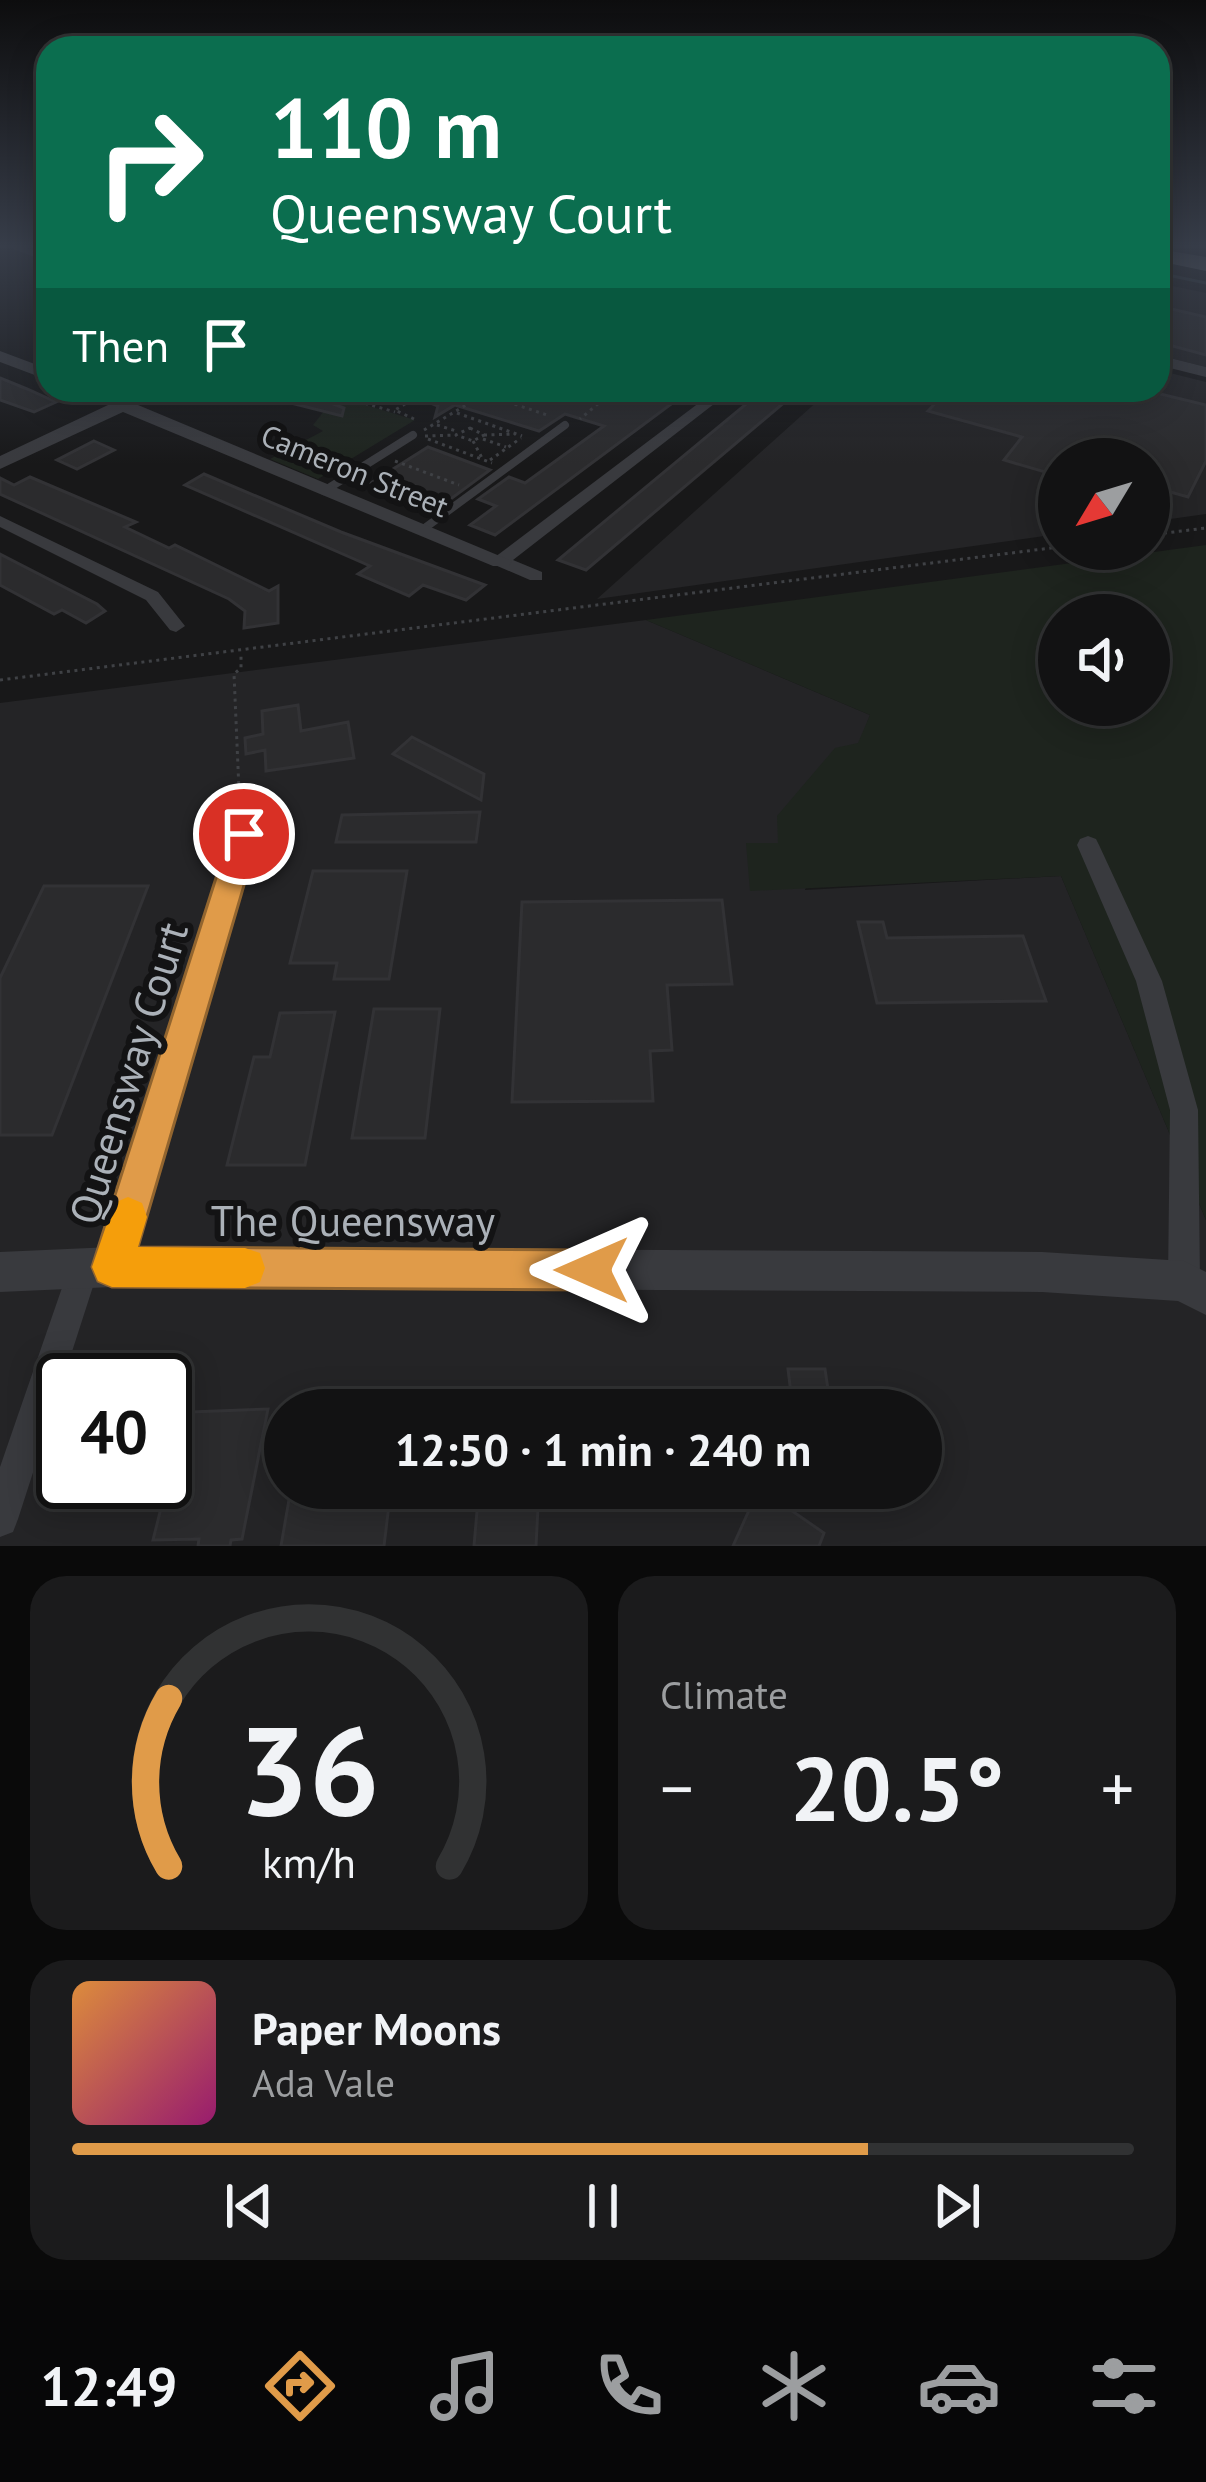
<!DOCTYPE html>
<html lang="en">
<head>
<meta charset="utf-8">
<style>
  body { margin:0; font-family:"PT Sans",sans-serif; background:#1b1b1c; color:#f1f3f6; height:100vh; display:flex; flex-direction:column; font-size:45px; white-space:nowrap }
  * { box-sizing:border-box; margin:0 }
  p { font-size:39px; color:#9c9ea0 }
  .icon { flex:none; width:66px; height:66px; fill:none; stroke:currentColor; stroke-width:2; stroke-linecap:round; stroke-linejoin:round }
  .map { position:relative; height:1546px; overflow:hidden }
  .drawer { display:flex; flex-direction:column; gap:30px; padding:30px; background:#0a0a0a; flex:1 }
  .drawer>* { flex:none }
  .hud { position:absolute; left:36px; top:36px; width:1134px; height:366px; border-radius:36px; box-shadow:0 6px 30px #0003,0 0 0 3px #313233; background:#0b6e4f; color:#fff; overflow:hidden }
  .needle { width:78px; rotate:232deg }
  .buttons { position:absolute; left:1038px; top:438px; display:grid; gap:24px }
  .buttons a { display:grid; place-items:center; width:132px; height:132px; border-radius:50%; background:#121213; box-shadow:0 6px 30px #0003,0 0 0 3px #313233; font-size:60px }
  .speed { position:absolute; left:36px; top:1353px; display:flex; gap:24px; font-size:60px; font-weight:700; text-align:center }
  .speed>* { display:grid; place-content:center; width:156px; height:156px; border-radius:50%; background:#121213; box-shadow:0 6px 30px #0003,0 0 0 3px #313233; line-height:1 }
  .speed .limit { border:6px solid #111; border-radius:18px; background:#fff; color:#111 }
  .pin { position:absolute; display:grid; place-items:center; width:102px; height:102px; color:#fff; margin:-51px; border:6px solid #fff; border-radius:50%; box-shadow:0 3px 12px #0007 }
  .me { position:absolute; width:132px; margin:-66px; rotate:270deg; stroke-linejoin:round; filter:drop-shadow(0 0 9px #0008) }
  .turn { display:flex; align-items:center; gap:42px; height:252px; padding:0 36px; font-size:54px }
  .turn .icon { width:156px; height:156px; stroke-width:2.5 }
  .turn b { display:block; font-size:84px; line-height:102px }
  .then { display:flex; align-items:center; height:114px; padding:0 36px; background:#0003; gap:24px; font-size:45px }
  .big { font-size:90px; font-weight:700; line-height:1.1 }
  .drawer .widget { flex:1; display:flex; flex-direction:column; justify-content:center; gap:18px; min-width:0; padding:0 42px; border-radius:36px; background:#1b1b1c }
  .drawer .dial { align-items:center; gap:0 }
  .dial svg { height:312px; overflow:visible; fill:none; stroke:#313233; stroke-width:7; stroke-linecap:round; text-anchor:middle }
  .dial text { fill:#f1f3f6; stroke:none }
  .song { display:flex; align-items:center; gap:36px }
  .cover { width:144px; height:144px; border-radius:18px; background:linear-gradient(135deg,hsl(30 70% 55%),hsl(320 70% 35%)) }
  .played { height:12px; border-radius:6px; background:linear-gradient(90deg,#e09b49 75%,#313233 75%) }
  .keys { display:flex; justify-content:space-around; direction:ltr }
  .heat { display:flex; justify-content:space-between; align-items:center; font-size:66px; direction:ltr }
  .drawer .tiles { flex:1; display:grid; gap:30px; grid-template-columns:1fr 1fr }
  .widget:last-child { grid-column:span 2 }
  .trip { position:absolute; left:264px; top:1389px; width:678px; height:120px; border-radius:60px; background:#121213; box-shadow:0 6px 30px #0003,0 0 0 3px #313233; font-weight:700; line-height:120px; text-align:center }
  .tab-bar { display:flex; height:192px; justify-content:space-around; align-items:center; background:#070708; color:#9c9ea0 }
  .tab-bar .icon { width:84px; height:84px }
  .tab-bar .current { color:#e09b49 }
  .tab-bar b { font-size:54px; color:#f1f3f6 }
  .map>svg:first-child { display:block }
</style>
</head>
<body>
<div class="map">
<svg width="1206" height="1546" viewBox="0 0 1206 1546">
  <rect width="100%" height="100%" fill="#181819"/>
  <g fill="#242426" fill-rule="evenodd">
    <path d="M 1158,283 L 1206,293 L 1206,367 L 1158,355 Z"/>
    <path d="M 1158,370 L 1206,382 L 1206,514 L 1149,522 L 1149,459 L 1059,459 L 1059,534 L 597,599 L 830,390 L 1158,390 Z"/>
    <path d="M 646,620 L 870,715 L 805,890 L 1061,876 L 1206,1220 L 1206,1546 L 0,1546 L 0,703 ZM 63,1380 L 165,1380 L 165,1482 L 63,1482 ZM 285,1410 L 921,1410 L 921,1488 L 285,1488 Z"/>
  </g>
  <g fill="#1e241e" fill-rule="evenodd">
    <path d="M 336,396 L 415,420 L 318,479 L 270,459 L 323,431 L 313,425 Z"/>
    <path d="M 1206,545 L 1206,1220 L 1061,876 L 750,891 L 746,843 L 778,843 L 777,816 L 835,748 L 858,743 L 870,715 L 646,620 ZM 1059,615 L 1149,615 L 1149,705 L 1059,705 Z"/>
  </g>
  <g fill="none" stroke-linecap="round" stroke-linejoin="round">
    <path stroke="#2f383c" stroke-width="3" d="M 1158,273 L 1206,283"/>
  </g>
  <g fill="#2b2b2d" stroke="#323235" stroke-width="3">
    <path d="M 1167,308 L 1206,317 L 1206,355 L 1158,342 L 1158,320 Z"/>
    <path d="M 0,378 L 27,389 L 56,402 L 34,412 L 0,400 Z"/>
    <path d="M 399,390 L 525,390 L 567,403 L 587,390 L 690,390 L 495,535 L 470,525 L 496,506 L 478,499 L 509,477 L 525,483 L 604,426 L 565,414 L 539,431 L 455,405 L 435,417 L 438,406 Z"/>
    <path d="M 763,390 L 799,390 L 586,570 L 558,560 Z"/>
    <path d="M 948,390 L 1144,390 L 1206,405 L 1206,461 L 1188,497 L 1149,486 L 1149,459 L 1059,459 L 1059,476 L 1004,460 L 1022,437 L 928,411 Z"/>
    <path d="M 301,392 L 344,408 L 342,416 L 283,401 Z"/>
    <path d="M 94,441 L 114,450 L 77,469 L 57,460 Z"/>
    <path d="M 428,447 L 490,470 L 437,509 L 371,483 Z"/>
    <path d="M 204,474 L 341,532 L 485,585 L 466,600 L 423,585 L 409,596 L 358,574 L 370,566 L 185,485 Z"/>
    <path d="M 30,477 L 136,522 L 125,527 L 169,548 L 175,545 L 269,591 L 278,586 L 278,623 L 244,628 L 245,611 L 229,599 L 0,494 L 0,478 L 14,485 Z"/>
    <path d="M 0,554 L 97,604 L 105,611 L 86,623 L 62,610 L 54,614 L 0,585 Z"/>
    <path d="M 298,705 L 301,731 L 348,722 L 354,758 L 266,771 L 265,750 L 246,754 L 245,738 L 263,734 L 262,711 Z"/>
    <path d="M 412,737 L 484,774 L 481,800 L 393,754 Z"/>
    <path d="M 480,812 L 476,842 L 336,842 L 342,815 Z"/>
    <path d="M 313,871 L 407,871 L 389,979 L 334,979 L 337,963 L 290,963 Z"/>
    <path d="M 44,886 L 148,886 L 52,1135 L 0,1135 L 0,978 Z"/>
    <path d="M 722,900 L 732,984 L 667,985 L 672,1050 L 650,1051 L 653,1101 L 512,1102 L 522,902 Z"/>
    <path d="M 858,922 L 883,922 L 887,938 L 1023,936 L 1046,1001 L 877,1003 Z"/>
    <path d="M 374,1009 L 440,1009 L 425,1138 L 352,1138 Z"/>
    <path d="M 335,1012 L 305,1165 L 227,1165 L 254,1057 L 270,1057 L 280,1013 Z"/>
    <path d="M 788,1369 L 825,1369 L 831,1410 L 793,1410 Z"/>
    <path d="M 268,1409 L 242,1539 L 231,1540 L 230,1546 L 198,1546 L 199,1539 L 153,1540 L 163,1500 L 126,1500 L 130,1482 L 165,1482 L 165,1413 Z"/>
    <path d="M 291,1488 L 391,1488 L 384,1546 L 281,1546 Z"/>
    <path d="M 479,1488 L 539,1488 L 536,1546 L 474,1546 Z"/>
    <path d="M 759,1488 L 824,1533 L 819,1546 L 733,1546 Z"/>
  </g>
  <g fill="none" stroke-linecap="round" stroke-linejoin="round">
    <g stroke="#3f4145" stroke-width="3" stroke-dasharray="3 4.5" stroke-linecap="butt">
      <path d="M 342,390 L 343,397 L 395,412"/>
      <path d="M 472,390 L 550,416"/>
      <path d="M 557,390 L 599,403 L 580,419"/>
      <path d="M 511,402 L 529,390"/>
      <path d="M 457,413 L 522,436"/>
      <path d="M 414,419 L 395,410 L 428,390"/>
      <path d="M 437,425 L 456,431"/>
      <path d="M 470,428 L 484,435 L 473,441 L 456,435 Z"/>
      <path d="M 424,430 L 483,395"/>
      <path d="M 484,435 L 515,434"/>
      <path d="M 425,436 L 456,435"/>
      <path d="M 428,439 L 492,463"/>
      <path d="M 483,439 L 506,447"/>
      <path d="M 473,441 L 482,458"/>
      <path d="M 299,459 L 311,459 L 304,462"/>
      <path d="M 490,460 L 521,438"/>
      <path d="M 395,461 L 459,485"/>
      <path d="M 310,464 L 337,465"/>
      <path d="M 1149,535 L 1206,528"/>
      <path d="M 0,680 L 1059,547"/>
      <path d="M 240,814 L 234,674 L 241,668 L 241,653"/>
    </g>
    <g stroke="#393a3e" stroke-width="8">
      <path d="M 324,491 L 413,435"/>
      <path d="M 422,530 L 565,425"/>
    </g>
    <g fill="#393a3e" fill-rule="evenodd">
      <path d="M 8,247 L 24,247 L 48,255 L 48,262 Z"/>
      <path d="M 716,390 L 732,390 L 513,560 L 542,572 L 542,580 L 530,580 L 495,565 L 495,557 Z"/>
      <path d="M 0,516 L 158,592 L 185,626 L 176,632 L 170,630 L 146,600 L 0,527 Z"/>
      <path d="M 244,826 L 252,828 L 255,834 L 127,1267 L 123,1278 L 112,1282 L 101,1278 L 98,1271 L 18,1519 L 13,1532 L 0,1537 L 0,1467 L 73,1256 L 84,1252 L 95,1256 L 98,1263 L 233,834 L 236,828 Z"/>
      <path d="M 1088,836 L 1096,839 L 1099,845 L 1162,981 L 1198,1110 L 1200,1281 L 1195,1292 L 1184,1297 L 1173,1292 L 1168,1281 L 1170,1110 L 1136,981 L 1077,845 L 1080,839 Z"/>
    </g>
    <g fill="#393a3e" fill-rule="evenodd">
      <path d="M 0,351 L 48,369 L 48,380 L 0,362 Z"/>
      <path d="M 1158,355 L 1206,367 L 1206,377 L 1158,365 Z"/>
      <path d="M 77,390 L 101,390 L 122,399 L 141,390 L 164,390 L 138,405 L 512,561 L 509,566 L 493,566 L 123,412 L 0,469 L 0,456 L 108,405 Z"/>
      <path d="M 112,1247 L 1042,1252 L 1184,1261 L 1206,1272 L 1206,1315 L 1178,1301 L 1042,1292 L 112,1287 L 0,1292 L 0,1252 Z"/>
    </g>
    <path fill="#66696f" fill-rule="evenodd" d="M 1158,249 L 1206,257 L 1206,271 L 1158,261 Z"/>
  </g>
  <linearGradient id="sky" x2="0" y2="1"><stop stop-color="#0d0d0e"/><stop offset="0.53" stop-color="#373d49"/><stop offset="1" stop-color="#373d49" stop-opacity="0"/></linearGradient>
  <rect width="1206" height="464" fill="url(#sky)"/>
  <path fill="#e09b49" stroke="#92652f" stroke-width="3" d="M 244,823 L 259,834 L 138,1247 L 592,1250 L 606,1255 L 612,1270 L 606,1284 L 592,1290 L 112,1287 L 98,1281 L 92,1267 L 230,834 Z"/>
  <path fill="#f59e0b" d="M 128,1197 L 142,1203 L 147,1217 L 138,1247 L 245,1248 L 260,1253 L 265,1268 L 260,1282 L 245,1288 L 112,1287 L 98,1281 L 92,1267 L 114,1203 Z"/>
  <g text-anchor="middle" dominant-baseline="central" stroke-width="12" stroke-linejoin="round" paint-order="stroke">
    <g font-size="30" fill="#abb1b8" stroke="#131314">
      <text transform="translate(355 470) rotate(22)">Cameron Street</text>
    </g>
    <g font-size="42" fill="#abb1b8" stroke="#131314">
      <text transform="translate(128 1073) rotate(-73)">Queensway Court</text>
      <text x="353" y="1220">The Queensway</text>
    </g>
  </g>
</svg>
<div class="buttons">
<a><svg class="needle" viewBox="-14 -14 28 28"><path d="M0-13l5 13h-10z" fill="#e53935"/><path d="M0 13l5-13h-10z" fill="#9c9ea0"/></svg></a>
<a><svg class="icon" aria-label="sound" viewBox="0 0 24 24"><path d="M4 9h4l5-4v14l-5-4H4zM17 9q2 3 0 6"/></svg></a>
</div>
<div class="speed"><div class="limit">40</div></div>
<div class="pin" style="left:244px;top:834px;background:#d93025"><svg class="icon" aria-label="arrive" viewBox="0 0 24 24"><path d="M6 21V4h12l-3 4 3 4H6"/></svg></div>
<svg class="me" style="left:592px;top:1270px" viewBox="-20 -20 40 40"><path d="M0-17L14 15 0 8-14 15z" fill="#e09b49" stroke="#fff" stroke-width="4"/></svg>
<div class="trip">12:50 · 1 min · 240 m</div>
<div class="hud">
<div class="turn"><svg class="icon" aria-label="right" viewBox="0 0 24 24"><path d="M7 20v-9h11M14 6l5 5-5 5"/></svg><div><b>110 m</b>Queensway Court</div></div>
<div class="then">Then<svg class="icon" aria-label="arrive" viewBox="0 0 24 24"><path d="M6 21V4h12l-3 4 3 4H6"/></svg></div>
</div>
</div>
<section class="drawer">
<div class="tiles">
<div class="widget dial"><svg viewBox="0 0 100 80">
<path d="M14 69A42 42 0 1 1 86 69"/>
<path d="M14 69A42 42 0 0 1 14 26" stroke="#e09b49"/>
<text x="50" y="56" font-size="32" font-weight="700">36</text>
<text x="50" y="72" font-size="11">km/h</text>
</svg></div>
<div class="widget"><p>Climate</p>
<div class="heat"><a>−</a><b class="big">20.5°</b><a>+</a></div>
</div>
<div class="widget">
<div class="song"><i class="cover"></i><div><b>Paper Moons</b><p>Ada Vale</p></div></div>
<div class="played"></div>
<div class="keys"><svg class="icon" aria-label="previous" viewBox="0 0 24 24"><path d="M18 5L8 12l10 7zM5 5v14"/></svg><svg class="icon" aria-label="pause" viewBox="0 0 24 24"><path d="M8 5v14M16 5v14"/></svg><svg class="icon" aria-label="next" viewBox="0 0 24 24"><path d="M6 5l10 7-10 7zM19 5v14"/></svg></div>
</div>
</div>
</section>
<nav class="tab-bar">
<b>12:49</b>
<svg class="icon current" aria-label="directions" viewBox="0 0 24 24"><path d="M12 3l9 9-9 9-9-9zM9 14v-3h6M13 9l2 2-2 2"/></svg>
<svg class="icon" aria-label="music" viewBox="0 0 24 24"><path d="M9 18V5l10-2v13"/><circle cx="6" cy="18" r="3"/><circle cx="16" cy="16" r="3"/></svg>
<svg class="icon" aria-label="phone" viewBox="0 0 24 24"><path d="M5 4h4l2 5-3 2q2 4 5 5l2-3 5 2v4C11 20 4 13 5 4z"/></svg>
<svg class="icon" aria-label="climate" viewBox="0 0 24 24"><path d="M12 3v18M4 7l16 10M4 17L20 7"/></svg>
<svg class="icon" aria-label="car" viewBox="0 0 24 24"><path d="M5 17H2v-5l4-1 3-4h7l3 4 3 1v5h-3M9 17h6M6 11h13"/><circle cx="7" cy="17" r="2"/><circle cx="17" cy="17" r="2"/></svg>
<svg class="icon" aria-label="filters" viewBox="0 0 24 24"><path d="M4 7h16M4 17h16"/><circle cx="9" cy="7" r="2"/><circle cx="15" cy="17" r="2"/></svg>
</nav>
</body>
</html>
